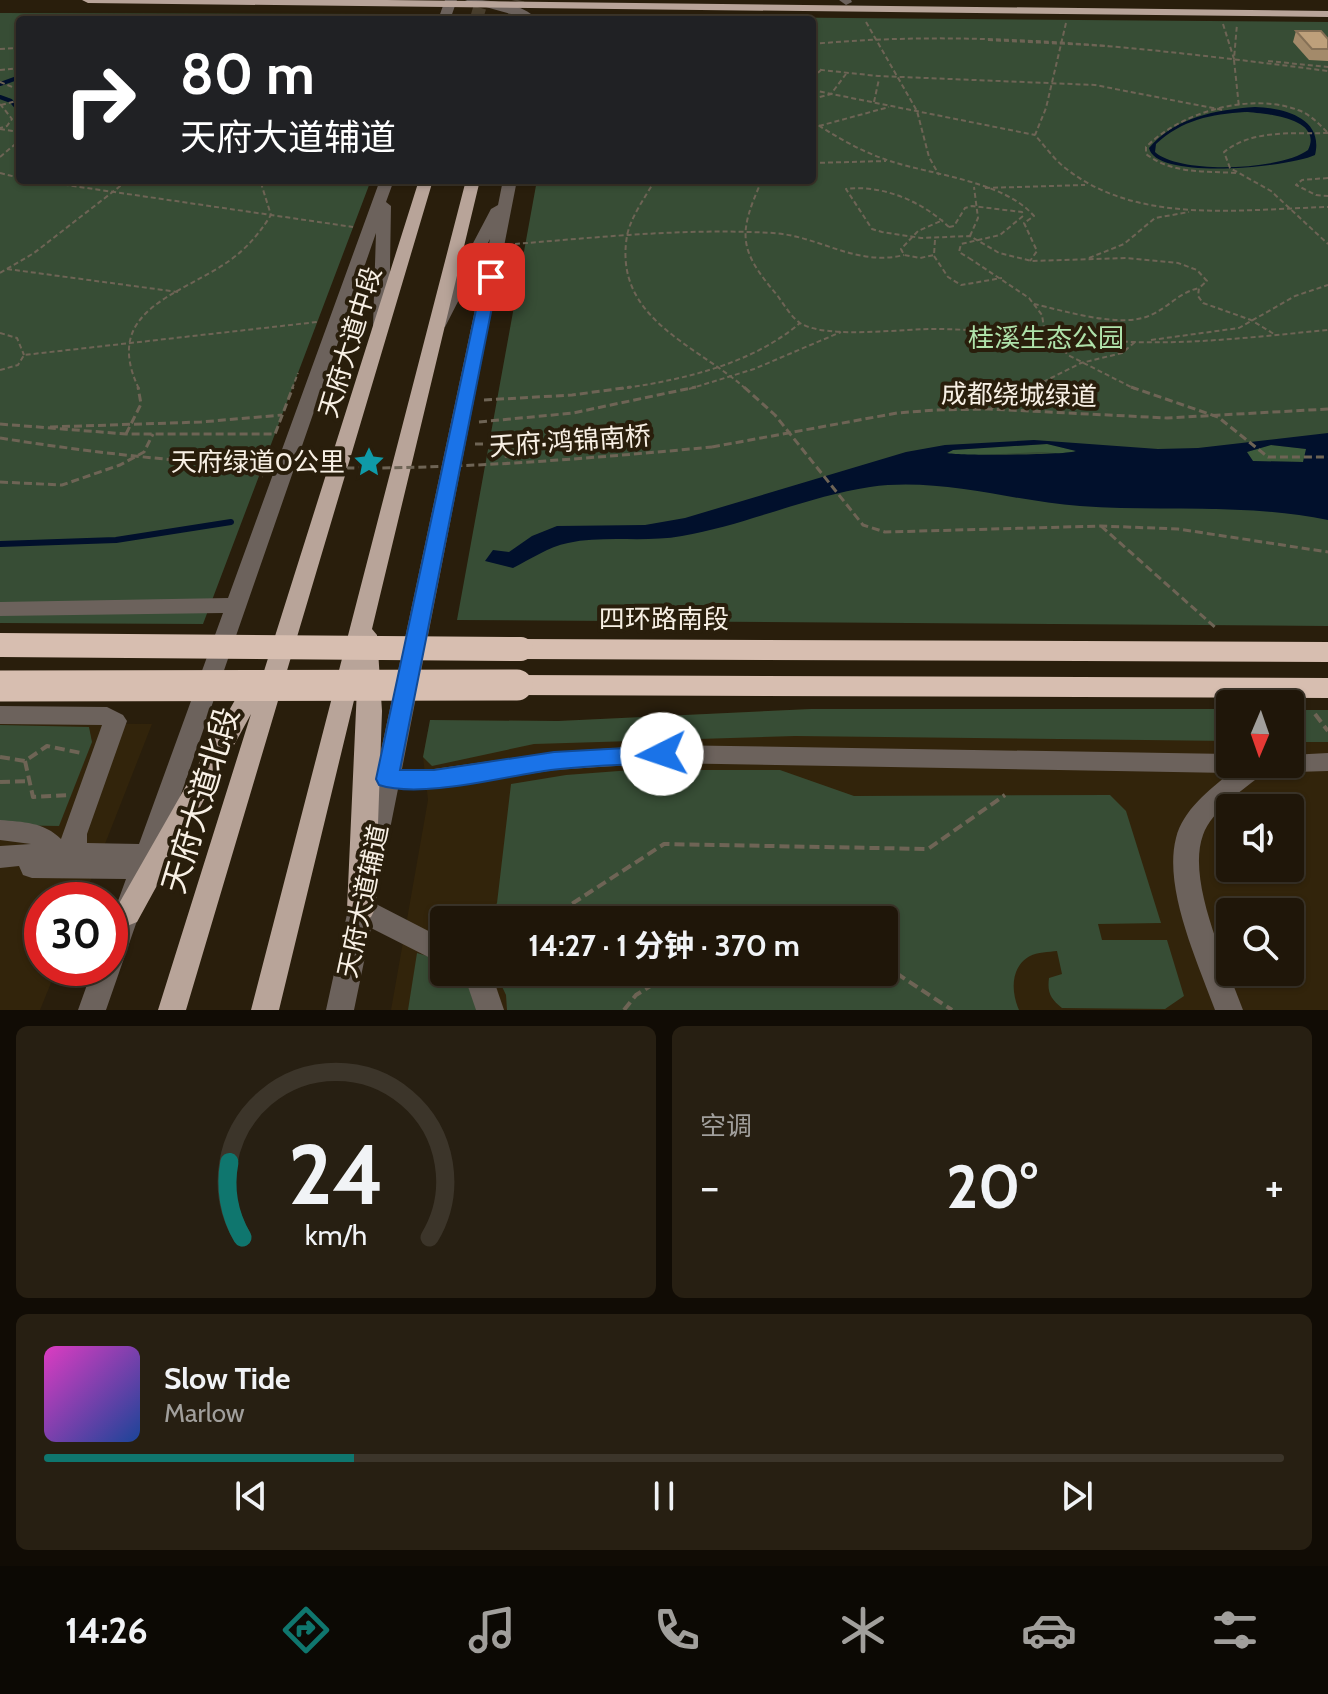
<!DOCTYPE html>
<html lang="zh">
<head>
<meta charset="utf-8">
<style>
  body { margin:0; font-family:Cabin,"Noto Sans SC",sans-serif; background:#271f12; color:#f1f3f6; height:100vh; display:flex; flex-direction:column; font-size:30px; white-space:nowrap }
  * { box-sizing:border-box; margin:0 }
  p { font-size:26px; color:#a19f9c }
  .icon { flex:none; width:44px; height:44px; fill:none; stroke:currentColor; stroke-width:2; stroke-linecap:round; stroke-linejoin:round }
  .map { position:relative; height:1010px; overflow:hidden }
  .drawer { display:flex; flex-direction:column; gap:16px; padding:16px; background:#110c05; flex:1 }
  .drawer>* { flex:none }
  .top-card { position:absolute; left:16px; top:16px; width:800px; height:168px; border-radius:8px; box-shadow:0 2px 6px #0004,0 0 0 2px #3c352a; background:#202124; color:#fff; overflow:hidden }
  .needle { width:52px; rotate:182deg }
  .tools { position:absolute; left:1216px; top:690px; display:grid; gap:16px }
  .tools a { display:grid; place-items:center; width:88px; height:88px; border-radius:8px; background:#1f1609; box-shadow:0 2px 6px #0004,0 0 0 2px #3c352a; font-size:40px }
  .speed { position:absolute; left:24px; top:882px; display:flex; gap:16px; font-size:40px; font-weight:700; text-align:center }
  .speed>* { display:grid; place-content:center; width:104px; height:104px; border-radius:50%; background:#1f1609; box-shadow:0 2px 6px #0004,0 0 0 2px #3c352a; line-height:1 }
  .speed .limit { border:12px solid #d22; background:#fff; color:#111 }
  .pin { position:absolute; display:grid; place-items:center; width:68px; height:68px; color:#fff; margin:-34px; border-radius:16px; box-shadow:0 4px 12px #0006 }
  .me { position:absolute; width:88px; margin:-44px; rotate:266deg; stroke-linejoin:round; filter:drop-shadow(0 0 6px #0008) }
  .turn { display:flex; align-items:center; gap:28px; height:168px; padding:0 32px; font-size:36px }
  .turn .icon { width:104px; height:104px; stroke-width:2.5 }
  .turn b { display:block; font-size:56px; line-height:68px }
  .big { font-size:60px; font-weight:700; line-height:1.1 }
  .drawer .tile { flex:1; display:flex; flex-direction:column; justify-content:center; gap:12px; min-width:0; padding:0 28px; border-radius:12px; background:#271f12 }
  .drawer .dial { align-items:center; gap:0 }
  .dial svg { height:208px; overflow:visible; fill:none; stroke:#3c352a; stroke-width:7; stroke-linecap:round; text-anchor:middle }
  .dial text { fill:#f1f3f6; stroke:none }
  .song { display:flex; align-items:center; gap:24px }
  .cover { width:96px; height:96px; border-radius:12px; background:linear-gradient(135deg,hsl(310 70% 55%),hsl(220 70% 35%)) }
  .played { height:8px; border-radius:4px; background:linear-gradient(90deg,#0f766e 25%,#3c352a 25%) }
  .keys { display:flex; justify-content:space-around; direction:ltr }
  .heat { display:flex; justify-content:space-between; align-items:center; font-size:44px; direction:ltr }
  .drawer .tiles { flex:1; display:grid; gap:16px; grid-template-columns:1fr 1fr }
  .tile:last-child { grid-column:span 2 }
  .trip { position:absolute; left:430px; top:906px; width:468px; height:80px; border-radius:8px; background:#1f1609; box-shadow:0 2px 6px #0004,0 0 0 2px #3c352a; font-weight:700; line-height:80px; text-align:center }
  .dock { display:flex; height:128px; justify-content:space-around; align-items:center; background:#0c0904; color:#a19f9c }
  .dock .icon { width:56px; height:56px }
  .dock .selected { color:#0f766e }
  .dock b { font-size:36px; color:#f1f3f6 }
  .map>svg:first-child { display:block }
</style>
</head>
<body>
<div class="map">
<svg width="1328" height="1010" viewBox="0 0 1328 1010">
  <rect width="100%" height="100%" fill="#291e0c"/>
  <g fill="#32240b" fill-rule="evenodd">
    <path d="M 811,709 L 1230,709 L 1230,764 L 1290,764 L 1290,710 L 1328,710 L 1328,1010 L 391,1010 L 428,800 L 423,757 L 430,720 L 558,721 ZM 1230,808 L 1290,808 L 1290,868 L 1230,868 ZM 1230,912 L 1290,912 L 1290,972 L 1230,972 ZM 444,920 L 884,920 L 884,972 L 444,972 Z"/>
    <path d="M 0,723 L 152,724 L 83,900 L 42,900 L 42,968 L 57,968 L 40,1010 L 0,1010 Z"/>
  </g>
  <g fill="#374d35">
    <path d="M 0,13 L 392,14 L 406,20 L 20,20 L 20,180 L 371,180 L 203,624 L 0,623 Z"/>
    <path d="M 605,16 L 1328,22 L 1328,626 L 457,620 L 537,180 L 812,180 L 812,20 L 593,20 Z"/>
    <path d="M 811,709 L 1230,709 L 1230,741 L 795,736 L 534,744 L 432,766 L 423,757 L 430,720 L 558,721 Z"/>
    <rect x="1290" y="710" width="38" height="32"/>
    <path d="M 0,725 L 89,727 L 92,742 L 59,826 L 0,825 Z"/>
    <path d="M 632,770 L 780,770 L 854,796 L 1110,795 L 1126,811 L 1161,923 L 1098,924 L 1102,940 L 1167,940 L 1184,996 L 1165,1009 L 1062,1008 C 1051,999 1047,993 1049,978 L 1062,974 L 1057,951 C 1049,952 1037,952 1030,956 C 1010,967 1011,992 1019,1010 L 507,1010 L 506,995 L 495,972 L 884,972 L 884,920 L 486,920 L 497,903 L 511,784 L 566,775 Z"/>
    <path d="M 417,953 L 444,961 L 444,972 L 460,972 L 468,980 L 479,1010 L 408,1010 Z"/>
  </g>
  <g fill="#3d5b3b">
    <path d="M 1047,444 L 1077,451 C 1065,456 1052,452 1040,452 C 1008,453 977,457 946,454 L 953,450 Z"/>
    <path d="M 1271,445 L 1307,449 L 1303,462 L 1253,461 L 1246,452 Z"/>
  </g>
  <g fill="#01102c" fill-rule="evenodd">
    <path d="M 1255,107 C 1284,108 1324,118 1315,155 C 1290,167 1156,181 1149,148 C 1175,117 1216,110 1255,107 ZM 1245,112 C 1264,113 1324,118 1308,150 C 1282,170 1180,175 1155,152 L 1156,144 C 1182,120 1211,114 1245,112 Z"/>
    <path d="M 1328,433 L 1328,520 C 1246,503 1163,512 1080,506 C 1011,501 940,477 870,487 C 805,497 746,525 682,536 C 644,543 605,535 568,543 C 548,547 531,559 513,568 L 485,561 L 493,550 L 509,552 L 532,536 L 557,526 L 645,525 L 685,518 L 906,452 L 945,445 L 1034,440 L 1158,449 L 1198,448 ZM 1047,444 L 1076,451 C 1068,455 960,456 947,453 L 953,450 ZM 1271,445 L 1306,449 L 1303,462 L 1253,461 L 1247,452 Z"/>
  </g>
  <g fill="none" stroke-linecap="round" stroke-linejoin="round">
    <g stroke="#01102c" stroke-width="4">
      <path d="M 0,84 L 20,77"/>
      <path d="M 0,97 L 11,101 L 20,111"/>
    </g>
    <path stroke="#01102c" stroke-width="6" d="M 0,544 L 116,540 L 231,522"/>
    <g stroke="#483e2d" stroke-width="13" stroke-dasharray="13 6" stroke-linecap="butt">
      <path d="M 476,20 L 482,0"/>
      <path d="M 513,20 L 518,0"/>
    </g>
    <g stroke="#6e6455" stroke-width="2" stroke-dasharray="5 3" stroke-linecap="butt">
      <path d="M 336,20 L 341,20"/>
      <path d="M 363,20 L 375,17"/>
      <path d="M 866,22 L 917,111 L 929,157 L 939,175"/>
      <path d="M 1066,23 L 1046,108 L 1035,135 C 1044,145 1053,158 1064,167 C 1137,226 1241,209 1328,207"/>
      <path d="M 1223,24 L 1234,59 L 1237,24"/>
      <path d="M 988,40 L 1109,46"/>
      <path d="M 812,44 C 986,28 1155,49 1328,71"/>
      <path d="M 0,49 L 20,48 L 17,68"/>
      <path d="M 1234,60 L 1239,107"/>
      <path d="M 1268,61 L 1328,67"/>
      <path d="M 812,69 L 878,76 L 1095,85 L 1223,110"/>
      <path d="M 0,70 L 20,68"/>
      <path d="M 812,78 L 821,70"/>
      <path d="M 0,82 L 20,90"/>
      <path d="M 812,90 L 1035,135"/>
      <path d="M 812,99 L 831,94 L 846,74"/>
      <path d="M 874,102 L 879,79"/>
      <path d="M 0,104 L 12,119 L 7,126 L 0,128"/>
      <path d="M 1,105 L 20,100"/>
      <path d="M 812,121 C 836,137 862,152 890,161 C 932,175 1004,181 1034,216 L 1024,223 L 1037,251 L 1030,261"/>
      <path d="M 819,126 L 889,107"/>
      <path d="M 0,129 L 20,132"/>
      <path d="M 1328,133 C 1293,134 1253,129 1224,152 L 1230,168 L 1271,191 L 1328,244"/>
      <path d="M 0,157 L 20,140"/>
      <path d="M 812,163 L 886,161"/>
      <path d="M 0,173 L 20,178"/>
      <path d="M 1236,173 C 1204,171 1172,174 1146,154 L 1146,147 C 1181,112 1250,92 1298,110 C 1310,114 1319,124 1328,133"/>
      <path d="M 1328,178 L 1302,180 L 1296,185 L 1316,195 L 1328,196"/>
      <path d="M 32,180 L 353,227"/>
      <path d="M 655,180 C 646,196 630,218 627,236 C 613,319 697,345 746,389"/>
      <path d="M 762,180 C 738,234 738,249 777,295 C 783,303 791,317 800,323 C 827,340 906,328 939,329 C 1004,330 1069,340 1134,342 C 1199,344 1263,336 1328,330"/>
      <path d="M 985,188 L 1085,185"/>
      <path d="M 949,227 C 923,202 882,184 846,189 L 872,229 L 882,232 L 921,238 L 970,236 L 999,253 L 1032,261 L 1126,258 L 1178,263 L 1197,270 L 1207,281 L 1199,288 L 1198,296 L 1203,303 L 1251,320 L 1274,334"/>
      <path d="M 970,236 L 978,218 L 974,187"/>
      <path d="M 935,240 L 934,255 L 920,258 L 904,255 L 901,249 L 918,231 L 943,220"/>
      <path d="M 515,244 C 600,237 688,228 773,233 C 820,236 856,267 904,255"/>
      <path d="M 934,256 L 948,277 L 961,285 L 1002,278"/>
      <path d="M 969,258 L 1029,298 L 1042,315 L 1044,328 L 1068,355 L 1135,389"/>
      <path d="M 1089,258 L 1124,244 L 1155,218 L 1189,212"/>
      <path d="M 7,269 L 178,292"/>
      <path d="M 0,273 L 34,253 L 128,180"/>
      <path d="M 1034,304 C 1065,311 1122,329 1151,315 C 1169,307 1178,293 1199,288"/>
      <path d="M 0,333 L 17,338 L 24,355"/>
      <path d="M 1151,340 L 1239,328 L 1295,296 L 1328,285"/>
      <path d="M 0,370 L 18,365 L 24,355 L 317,322"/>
      <path d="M 139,389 C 101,310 179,296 229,261 C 247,248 259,234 271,215 L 260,180"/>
      <path d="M 292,389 L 298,373"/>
      <path d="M 619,389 C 681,380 751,365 800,323"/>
      <path d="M 689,389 L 754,369 L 841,332"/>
      <path d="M 1029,389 L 1081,363 L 1122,353 L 1135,342"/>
    </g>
    <g stroke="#6e6455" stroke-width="3" stroke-dasharray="8 4" stroke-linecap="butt">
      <path d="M 744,387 L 775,415 L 863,525 L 885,532 L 1101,526 L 1178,529 L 1328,552"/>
      <path d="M 1131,387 L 1218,417 L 1268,457 L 1328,457"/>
      <path d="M 484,400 L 572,395 L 631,387"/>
      <path d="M 991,408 L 1033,387"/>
      <path d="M 479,422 L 573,413 L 696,387"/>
      <path d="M 0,424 L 126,434 L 275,434 L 293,387"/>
      <path d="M 50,427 L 201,422 L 282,415"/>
      <path d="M 126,434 L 141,404 L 138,387"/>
      <path d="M 475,444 L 505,444 L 507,465"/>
      <path d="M 712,447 L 897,413 L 936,410 L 989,409 L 1167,418 L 1328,409"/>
      <path d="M 243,464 L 247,470 L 263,476"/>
      <path d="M 0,482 L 62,485 L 120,465 L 144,452 L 153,434"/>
      <path d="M 1101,526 L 1217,629"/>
    </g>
    <g stroke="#6e6455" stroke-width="4" stroke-dasharray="10 5" stroke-linecap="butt">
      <path d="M 1315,714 L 1328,731"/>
      <path d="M 0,757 L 25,761 L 47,746 L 81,753"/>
      <path d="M 25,761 L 33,797 L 69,795"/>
      <path d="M 0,782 L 30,781"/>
      <path d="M 547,920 L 664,844 L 928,849 L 1005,795"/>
      <path d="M 884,965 L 952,1010"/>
      <path d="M 624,1010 L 636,995 L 673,972"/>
    </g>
    <g fill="#6c625c" fill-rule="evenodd">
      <path d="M 445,0 L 457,0 L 450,20 L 438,20 Z"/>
      <path d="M 465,0 C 491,0 519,1 538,20 C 531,20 472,4 465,0 Z"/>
      <path d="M 839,0 L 851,0 L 852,2 L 846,5 Z"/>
      <path d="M 380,180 L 394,180 L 386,202 L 391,206 L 389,326 L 381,331 L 373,326 L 376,233 L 106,1010 L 78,1010 L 93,968 L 110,968 L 110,923 L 126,879 L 32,878 L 23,875 L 19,866 L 0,868 L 0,846 L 31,844 L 0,840 L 0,820 C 23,822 44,822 61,839 L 102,725 L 0,724 L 0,706 L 107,707 L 123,715 L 127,721 L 87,834 L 87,843 L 139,844 L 223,613 L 0,616 L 0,602 L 228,598 Z"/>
      <path d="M 503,180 L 517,180 L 402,769 L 434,769 L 554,752 L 662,745 L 1230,754 L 1230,764 L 1290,764 L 1290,755 L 1328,753 L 1328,771 L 1264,773 C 1244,789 1212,810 1203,835 C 1186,881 1227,966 1243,1010 L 1215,1010 C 1198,963 1163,888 1176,838 C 1183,810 1209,790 1230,773 L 662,763 L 554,770 L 434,789 L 398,789 L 386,849 L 382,857 L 373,860 L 364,857 L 360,849 L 490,239 L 445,327 L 433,327 L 431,323 L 491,209 L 498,205 Z"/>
      <path d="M 364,885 L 373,888 L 377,896 L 376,904 L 444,939 L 444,965 L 371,928 L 354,1010 L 326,1010 L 351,896 L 355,888 Z"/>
      <path d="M 463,972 L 491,972 L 504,1010 L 476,1010 Z"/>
    </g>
    <g fill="#b8a499" fill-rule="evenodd">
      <path d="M 82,0 L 387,0 L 1328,11 L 1328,17 L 88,3 Z"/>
      <path d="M 419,180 L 433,180 L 186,1010 L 158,1010 L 251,714 L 137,922 L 127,926 L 117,922 L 113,914 L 251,672 L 264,671 Z"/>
      <path d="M 466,180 L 480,180 L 372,629 L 377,635 L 382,711 L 375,909 L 371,917 L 361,921 L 351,917 L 347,909 L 357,688 L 279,1010 L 251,1010 Z"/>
    </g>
    <g fill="#d7beb0" fill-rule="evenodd">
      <path d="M 521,639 L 1328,642 L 1328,662 L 521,659 L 511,656 L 507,649 L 511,642 Z"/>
      <path d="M 517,675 L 1328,678 L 1328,698 L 517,695 L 507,692 L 503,685 L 507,678 Z"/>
    </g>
    <path stroke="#6e6455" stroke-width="2" stroke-dasharray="5 3" stroke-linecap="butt" d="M 949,227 L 954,226 L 965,208 L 972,206 L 1022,212 L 1023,216 L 1000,235 L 961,244 L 959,252 L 969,258"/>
    <path stroke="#6e6455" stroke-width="3" stroke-dasharray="8 4" stroke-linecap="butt" d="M 0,438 C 88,452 176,462 265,466 C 414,473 563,461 712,447"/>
    <path stroke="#d7beb0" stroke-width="24" d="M 0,645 L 521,649"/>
    <path stroke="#d7beb0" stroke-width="31" d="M 0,686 L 517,685"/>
  </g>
  <path fill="#a38a6a" d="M 1296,31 L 1328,39 L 1328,61 L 1309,60 L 1293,42 Z"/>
  <path fill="#bea07b" stroke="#857056" stroke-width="2" d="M 1296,31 L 1321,31 L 1328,39 L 1328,49 L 1312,49 Z"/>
  <path fill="#1a73e8" stroke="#114b97" stroke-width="2" d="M 491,273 L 498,277 L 400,770 L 434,770 L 554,752 L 662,746 L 670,748 L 673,754 L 670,760 L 662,763 C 625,765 587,765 551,770 C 505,776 422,799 379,785 L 376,779 L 483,277 Z"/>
  <defs>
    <symbol id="sight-bare" viewBox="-9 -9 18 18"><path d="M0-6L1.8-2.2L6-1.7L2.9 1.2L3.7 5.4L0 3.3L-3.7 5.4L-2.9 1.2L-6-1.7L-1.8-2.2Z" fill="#0f9aa8" stroke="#291e0c" stroke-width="2.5" paint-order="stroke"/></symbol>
  </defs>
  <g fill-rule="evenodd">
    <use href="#sight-bare" x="347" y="440" width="44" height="44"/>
  </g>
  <g text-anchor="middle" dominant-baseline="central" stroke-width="8" stroke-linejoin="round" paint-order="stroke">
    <g font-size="26" fill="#afe2aa" stroke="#291e0c">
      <text x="1046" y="338">桂溪生态公园</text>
    </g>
    <g font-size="26" fill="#f8f0e5" stroke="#291e0c">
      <text transform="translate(350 342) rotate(-73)">天府大道中段</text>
      <text transform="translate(1019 395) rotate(1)">成都绕城绿道</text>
      <text transform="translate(570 441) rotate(-4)">天府·鸿锦南桥</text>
      <text x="664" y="619">四环路南段</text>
      <text transform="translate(363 901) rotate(-78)">天府大道辅道</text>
    </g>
    <g font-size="26" fill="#f8f0e5" stroke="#291e0c" text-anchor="end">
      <text x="345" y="462">天府绿道0公里</text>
    </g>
    <g font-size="32" fill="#f8f0e5" stroke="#291e0c">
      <text transform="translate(200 800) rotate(-73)">天府大道北段</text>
    </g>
  </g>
</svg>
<div class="tools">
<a><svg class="needle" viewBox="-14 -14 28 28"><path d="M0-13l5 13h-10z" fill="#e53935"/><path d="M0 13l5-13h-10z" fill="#a19f9c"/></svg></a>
<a><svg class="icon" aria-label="sound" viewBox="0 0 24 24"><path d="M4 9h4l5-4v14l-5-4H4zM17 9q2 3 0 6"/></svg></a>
<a><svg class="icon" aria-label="search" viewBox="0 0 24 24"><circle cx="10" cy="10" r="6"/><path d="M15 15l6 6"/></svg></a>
</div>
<div class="speed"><div class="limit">30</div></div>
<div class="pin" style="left:491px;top:277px;background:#d93025"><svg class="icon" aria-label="arrive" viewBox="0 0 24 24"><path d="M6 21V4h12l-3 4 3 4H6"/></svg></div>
<svg class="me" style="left:662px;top:754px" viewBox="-20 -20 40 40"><circle r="19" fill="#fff"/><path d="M0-13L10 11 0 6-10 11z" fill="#1a73e8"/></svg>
<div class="trip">14:27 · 1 分钟 · 370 m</div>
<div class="top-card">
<div class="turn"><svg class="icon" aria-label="right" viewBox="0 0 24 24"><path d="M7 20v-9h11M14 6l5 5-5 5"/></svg><div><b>80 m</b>天府大道辅道</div></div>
</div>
</div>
<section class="drawer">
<div class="tiles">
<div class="tile dial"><svg viewBox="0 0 100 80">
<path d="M14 69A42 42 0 1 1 86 69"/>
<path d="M14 69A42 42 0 0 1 9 40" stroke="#0f766e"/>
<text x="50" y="56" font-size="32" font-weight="700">24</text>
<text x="50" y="72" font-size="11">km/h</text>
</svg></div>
<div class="tile"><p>空调</p>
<div class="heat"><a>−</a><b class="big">20°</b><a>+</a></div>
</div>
<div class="tile">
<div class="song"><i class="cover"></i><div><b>Slow Tide</b><p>Marlow</p></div></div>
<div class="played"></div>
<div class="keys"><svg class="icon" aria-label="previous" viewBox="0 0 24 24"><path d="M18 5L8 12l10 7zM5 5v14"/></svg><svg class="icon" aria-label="pause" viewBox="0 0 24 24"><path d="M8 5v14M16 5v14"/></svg><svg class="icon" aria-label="next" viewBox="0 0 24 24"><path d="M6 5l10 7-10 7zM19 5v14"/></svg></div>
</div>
</div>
</section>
<nav class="dock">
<b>14:26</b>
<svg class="icon selected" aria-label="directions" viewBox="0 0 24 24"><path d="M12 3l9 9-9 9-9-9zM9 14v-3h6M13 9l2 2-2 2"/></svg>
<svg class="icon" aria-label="music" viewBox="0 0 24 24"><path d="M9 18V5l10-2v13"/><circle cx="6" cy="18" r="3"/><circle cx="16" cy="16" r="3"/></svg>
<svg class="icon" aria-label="phone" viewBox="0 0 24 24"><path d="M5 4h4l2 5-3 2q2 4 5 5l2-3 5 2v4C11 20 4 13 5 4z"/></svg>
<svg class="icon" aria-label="climate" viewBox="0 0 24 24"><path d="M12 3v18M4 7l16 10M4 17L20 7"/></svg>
<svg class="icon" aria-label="car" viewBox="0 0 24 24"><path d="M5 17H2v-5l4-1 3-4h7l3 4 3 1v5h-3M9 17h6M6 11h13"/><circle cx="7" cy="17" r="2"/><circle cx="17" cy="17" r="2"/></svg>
<svg class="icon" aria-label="filters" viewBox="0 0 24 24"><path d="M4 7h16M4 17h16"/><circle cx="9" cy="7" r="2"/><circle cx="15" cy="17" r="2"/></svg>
</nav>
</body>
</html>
